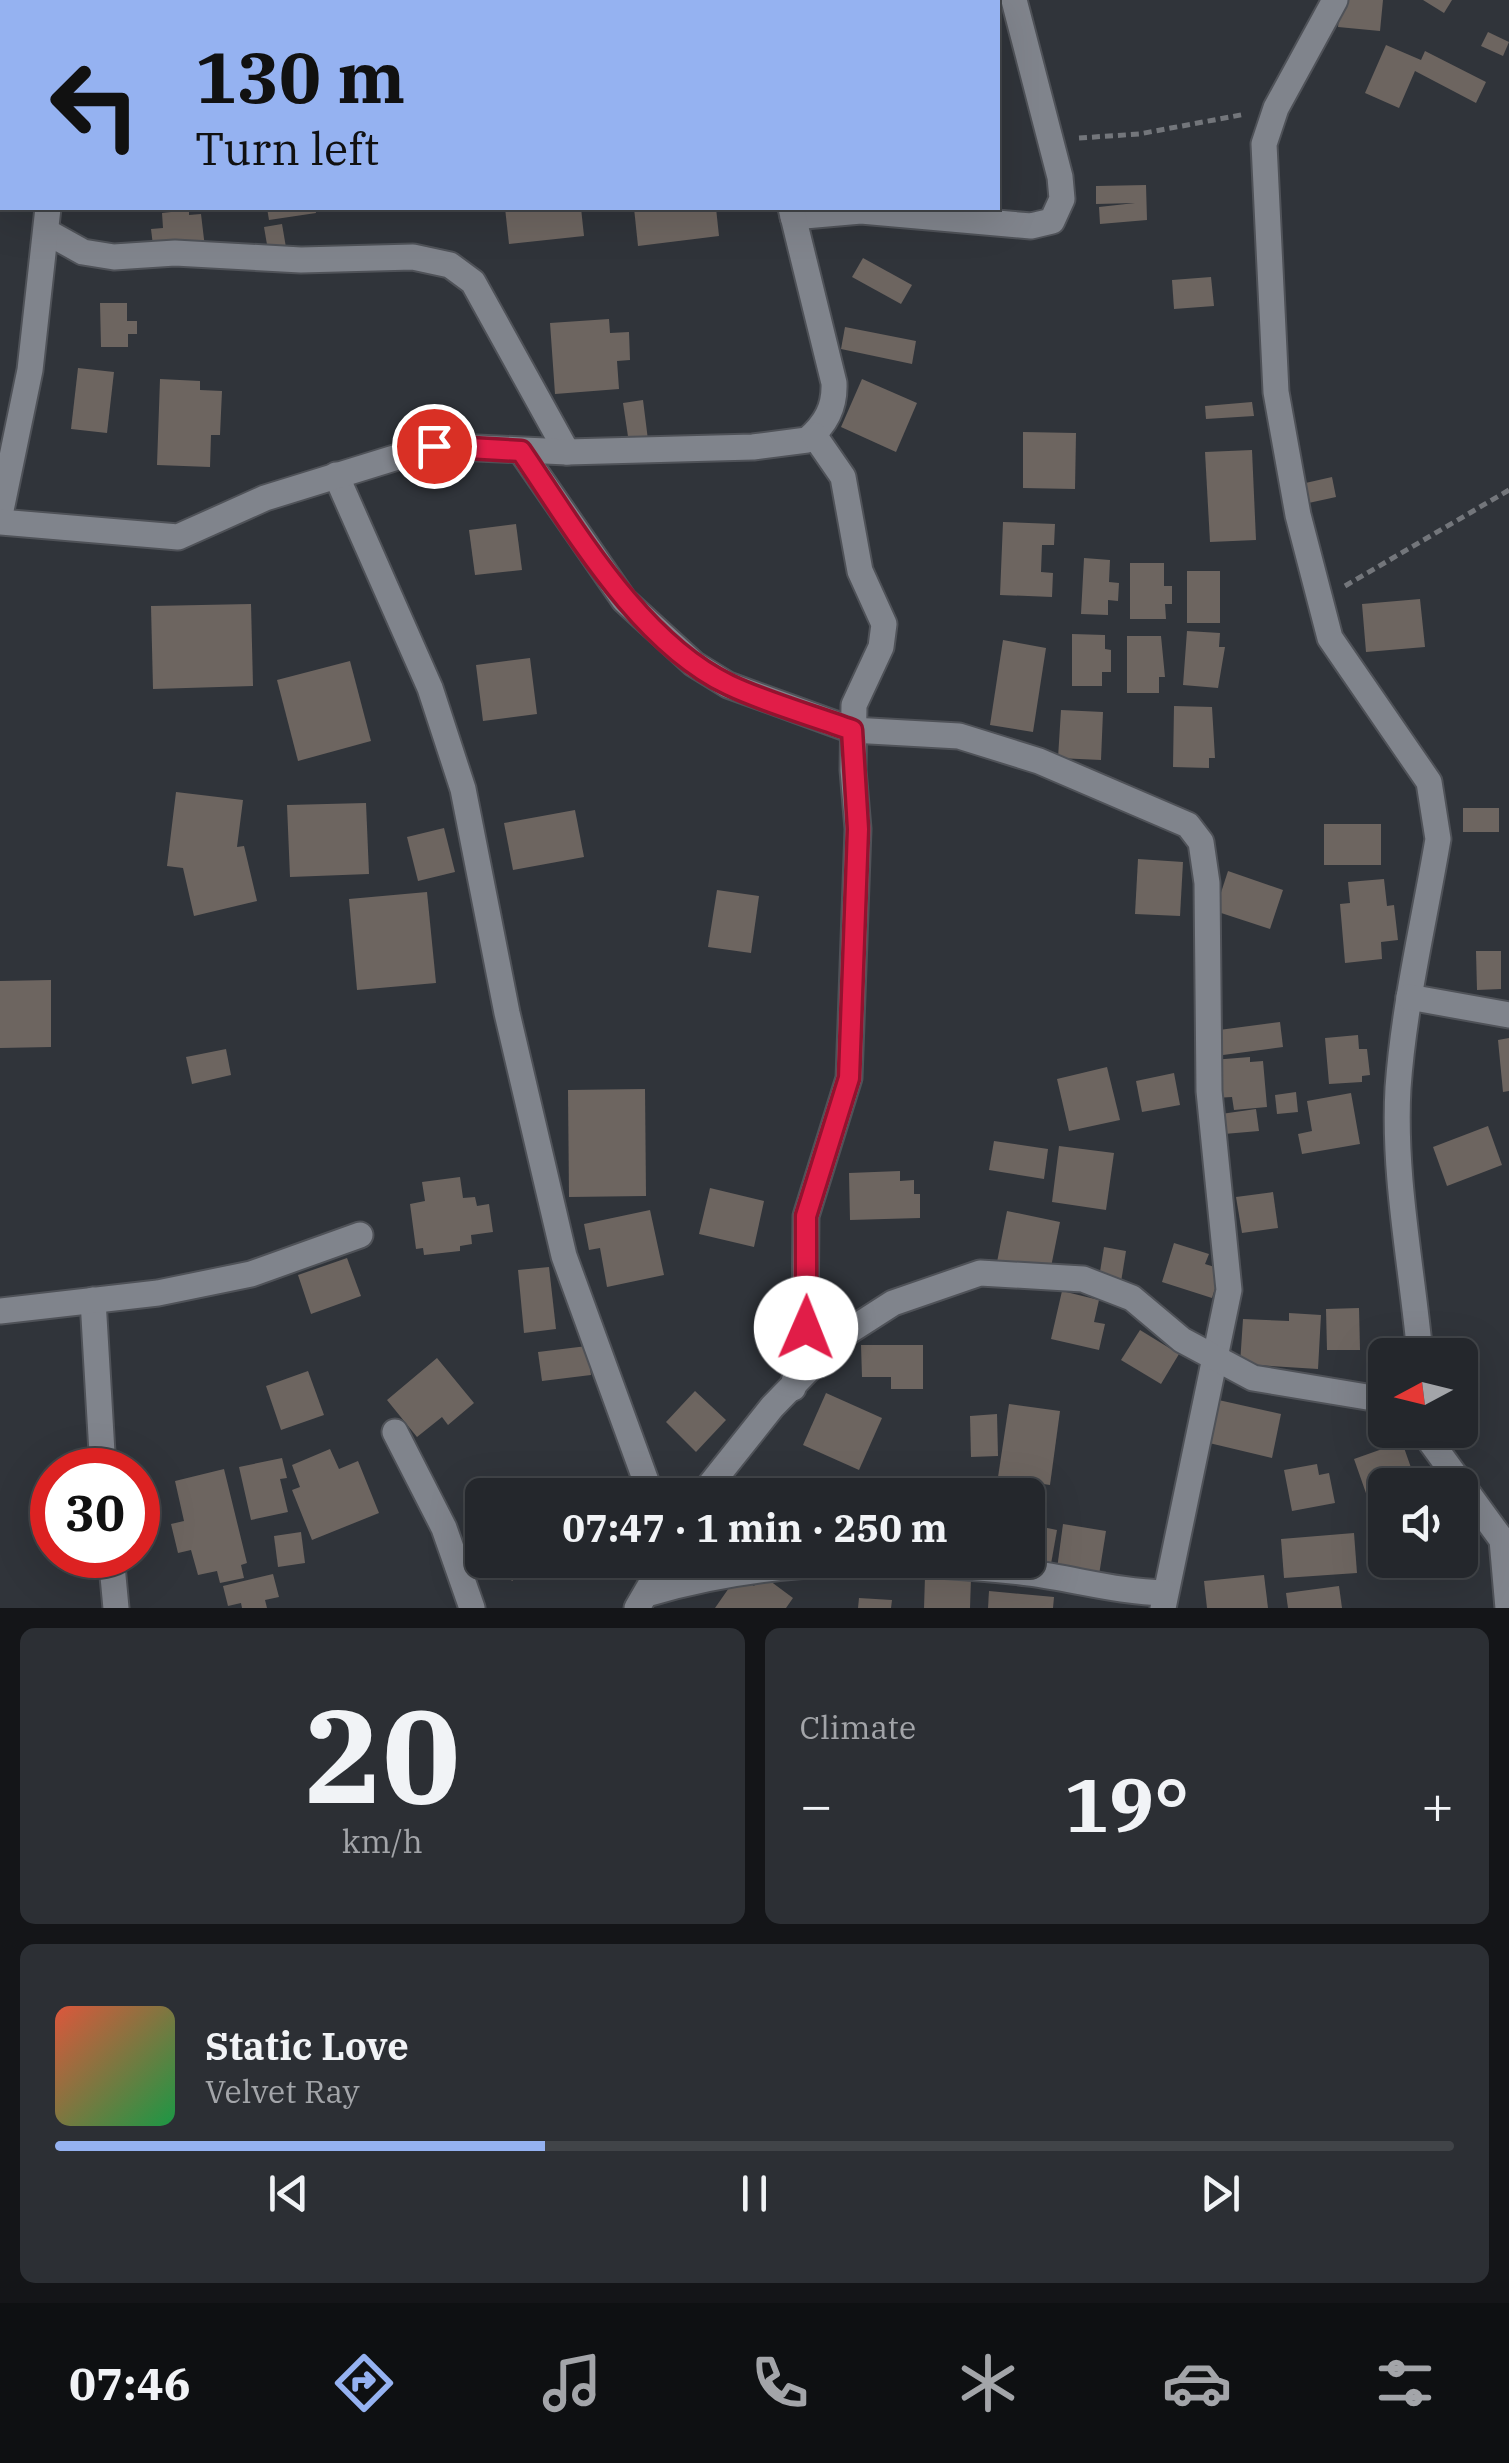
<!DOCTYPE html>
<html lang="en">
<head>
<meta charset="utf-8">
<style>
  body { margin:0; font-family:"IBM Plex Serif",serif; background:#2c2f34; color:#f1f3f6; height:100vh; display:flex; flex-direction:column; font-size:38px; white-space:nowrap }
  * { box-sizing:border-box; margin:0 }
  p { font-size:32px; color:#a3a5a9 }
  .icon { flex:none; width:55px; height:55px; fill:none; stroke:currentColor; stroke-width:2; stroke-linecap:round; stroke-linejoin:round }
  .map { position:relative; height:1608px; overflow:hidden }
  .side { display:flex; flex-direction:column; gap:20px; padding:20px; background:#141518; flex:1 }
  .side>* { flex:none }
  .banner { position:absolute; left:0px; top:0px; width:1000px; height:210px; box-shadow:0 10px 40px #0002,0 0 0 2px #414448; background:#95b2f1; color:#111; overflow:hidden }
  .needle { width:65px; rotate:263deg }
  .tools { position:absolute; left:1368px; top:1338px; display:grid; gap:20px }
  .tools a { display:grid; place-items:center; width:110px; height:110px; border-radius:15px; background:#24272c; box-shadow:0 10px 40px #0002,0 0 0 2px #414448; font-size:50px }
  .speed { position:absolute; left:30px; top:1448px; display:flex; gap:20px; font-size:50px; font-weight:700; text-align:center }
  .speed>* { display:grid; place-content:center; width:130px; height:130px; border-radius:50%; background:#24272c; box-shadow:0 10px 40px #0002,0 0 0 2px #414448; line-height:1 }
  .speed .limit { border:15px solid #d22; background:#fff; color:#111 }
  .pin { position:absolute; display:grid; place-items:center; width:85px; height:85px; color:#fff; margin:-42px; border:5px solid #fff; border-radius:50%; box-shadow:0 2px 10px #0007 }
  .me { position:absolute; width:110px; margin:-55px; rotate:1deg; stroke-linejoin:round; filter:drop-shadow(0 0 8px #0008) }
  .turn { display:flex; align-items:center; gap:35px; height:210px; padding:0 30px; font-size:45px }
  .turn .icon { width:130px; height:130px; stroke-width:2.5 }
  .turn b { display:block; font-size:70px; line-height:85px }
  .big { font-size:75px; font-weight:700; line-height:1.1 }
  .side .card { flex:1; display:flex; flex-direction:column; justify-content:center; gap:15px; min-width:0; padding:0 35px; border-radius:15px; background:#2c2f34 }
  .side .dial { align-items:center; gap:0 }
  .dial b { font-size:130px; line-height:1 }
  .song { display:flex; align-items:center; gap:30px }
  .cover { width:120px; height:120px; border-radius:15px; background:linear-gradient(135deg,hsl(10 70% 55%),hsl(140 70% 35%)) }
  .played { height:10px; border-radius:5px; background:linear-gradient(90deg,#95b2f1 35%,#414448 35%) }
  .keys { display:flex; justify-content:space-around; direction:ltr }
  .heat { display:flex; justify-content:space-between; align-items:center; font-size:55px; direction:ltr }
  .side .tiles { flex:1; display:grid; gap:20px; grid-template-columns:1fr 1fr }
  .card:last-child { grid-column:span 2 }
  .trip { position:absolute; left:465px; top:1478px; width:580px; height:100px; border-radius:15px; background:#24272c; box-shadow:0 10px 40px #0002,0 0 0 2px #414448; font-weight:700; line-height:100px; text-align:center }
  .dock { display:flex; height:160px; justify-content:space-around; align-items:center; background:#0e1012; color:#a3a5a9 }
  .dock .icon { width:70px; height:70px }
  .dock .selected { color:#95b2f1 }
  .dock b { font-size:45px; color:#f1f3f6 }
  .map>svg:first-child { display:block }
</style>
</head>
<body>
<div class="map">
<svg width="1509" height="1608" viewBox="0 0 1509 1608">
  <rect width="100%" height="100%" fill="#30343a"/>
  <g fill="#6d6560">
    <path d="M 1341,0 L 1383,0 L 1380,31 L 1338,27 Z"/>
    <path d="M 1423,0 L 1452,0 L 1444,13 Z"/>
    <path d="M 1488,32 L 1509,42 L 1503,56 L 1481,46 Z"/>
    <path d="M 1386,45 L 1421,60 L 1425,51 L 1486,82 L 1476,103 L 1415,71 L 1399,108 L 1365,93 Z"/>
    <path d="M 1146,185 L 1147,220 L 1100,224 L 1099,207 L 1135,203 L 1096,204 L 1096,186 Z"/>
    <path d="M 267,208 L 315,208 L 316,213 L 269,220 Z"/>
    <path d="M 505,208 L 581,208 L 584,236 L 509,244 Z"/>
    <path d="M 634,208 L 716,208 L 719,236 L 638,246 Z"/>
    <path d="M 189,210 L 189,215 L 201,214 L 206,256 L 155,262 L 151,229 L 163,228 L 162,213 Z"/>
    <path d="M 282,224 L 289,265 L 271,268 L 264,227 Z"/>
    <path d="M 863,258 L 912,285 L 901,304 L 852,277 Z"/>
    <path d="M 1211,277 L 1214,306 L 1174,309 L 1172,280 Z"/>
    <path d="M 100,303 L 127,303 L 127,321 L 137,321 L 137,334 L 128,334 L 128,347 L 101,347 Z"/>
    <path d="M 609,319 L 610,333 L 629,332 L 630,360 L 617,361 L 619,389 L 555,394 L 550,323 Z"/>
    <path d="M 845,327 L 916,341 L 912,364 L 841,349 Z"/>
    <path d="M 78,368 L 114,372 L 107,433 L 71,429 Z"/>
    <path d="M 160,379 L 200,381 L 200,390 L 222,391 L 220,435 L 211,435 L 210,467 L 157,465 Z"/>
    <path d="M 862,379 L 917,403 L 896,452 L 841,427 Z"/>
    <path d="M 643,400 L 648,440 L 629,443 L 623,403 Z"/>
    <path d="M 1252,402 L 1254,416 L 1206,419 L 1205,406 Z"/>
    <path d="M 1023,432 L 1076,433 L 1075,489 L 1023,488 Z"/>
    <path d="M 1252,450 L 1256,540 L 1210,542 L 1205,452 Z"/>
    <path d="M 1332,477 L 1336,497 L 1304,504 L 1301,484 Z"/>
    <path d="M 1003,522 L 1055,524 L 1054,545 L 1042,545 L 1041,572 L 1053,573 L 1052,597 L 1000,595 Z"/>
    <path d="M 516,524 L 522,570 L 475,575 L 469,530 Z"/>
    <path d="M 1084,558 L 1110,560 L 1109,582 L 1119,583 L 1118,601 L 1108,600 L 1108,615 L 1081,614 Z"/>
    <path d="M 1130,563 L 1164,563 L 1164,586 L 1172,586 L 1172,604 L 1165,604 L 1166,619 L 1130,619 Z"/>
    <rect x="1187" y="571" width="33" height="52"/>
    <path d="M 1420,599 L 1425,647 L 1366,652 L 1362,604 Z"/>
    <path d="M 251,604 L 253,686 L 153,689 L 151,606 Z"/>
    <path d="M 1187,631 L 1220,633 L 1219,647 L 1225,647 L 1218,688 L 1183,685 Z"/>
    <path d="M 1072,634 L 1105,635 L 1105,649 L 1111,650 L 1111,672 L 1102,672 L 1102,686 L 1072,686 Z"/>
    <path d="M 1127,636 L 1161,636 L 1165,677 L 1159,677 L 1159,693 L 1127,693 Z"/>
    <path d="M 1003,640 L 1046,648 L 1033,732 L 990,725 Z"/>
    <path d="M 530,658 L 537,714 L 483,721 L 476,665 Z"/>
    <path d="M 350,661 L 371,741 L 298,761 L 277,680 Z"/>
    <path d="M 1174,706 L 1212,707 L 1215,758 L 1209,758 L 1209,768 L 1173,767 Z"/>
    <path d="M 1061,710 L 1103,712 L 1101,760 L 1058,758 Z"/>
    <path d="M 176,792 L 243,800 L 237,847 L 244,846 L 257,901 L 194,916 L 183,868 L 167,866 Z"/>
    <path d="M 366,803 L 369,874 L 290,877 L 287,805 Z"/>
    <rect x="1463" y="808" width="36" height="24"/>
    <path d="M 575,810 L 584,857 L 513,870 L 504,823 Z"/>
    <rect x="1324" y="824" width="57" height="41"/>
    <path d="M 444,828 L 455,872 L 418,881 L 407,837 Z"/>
    <path d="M 1138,859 L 1183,862 L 1180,916 L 1135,914 Z"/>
    <path d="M 1228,871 L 1283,890 L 1270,929 L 1215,911 Z"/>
    <path d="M 1384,879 L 1387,906 L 1394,905 L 1398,940 L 1381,942 L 1382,959 L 1345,963 L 1340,904 L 1350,903 L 1348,882 Z"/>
    <path d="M 717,890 L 759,896 L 751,953 L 708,947 Z"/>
    <path d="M 427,892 L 436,983 L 357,990 L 349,899 Z"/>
    <path d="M 1476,951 L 1501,951 L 1501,989 L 1477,990 Z"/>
    <path d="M 51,980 L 51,1047 L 0,1048 L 0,981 Z"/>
    <path d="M 1280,1022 L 1283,1047 L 1223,1055 L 1219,1030 Z"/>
    <path d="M 1358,1035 L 1359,1049 L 1367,1049 L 1370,1075 L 1362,1076 L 1362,1082 L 1329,1084 L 1325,1038 Z"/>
    <path d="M 1509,1038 L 1509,1091 L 1503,1092 L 1498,1040 Z"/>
    <path d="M 226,1049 L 231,1075 L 192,1084 L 186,1057 Z"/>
    <path d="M 1250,1057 L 1250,1062 L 1263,1061 L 1267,1107 L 1234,1110 L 1232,1097 L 1215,1098 L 1212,1060 Z"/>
    <path d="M 1107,1067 L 1120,1120 L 1069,1131 L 1057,1079 Z"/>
    <path d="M 1174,1073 L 1180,1105 L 1142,1112 L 1136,1081 Z"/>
    <path d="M 645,1089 L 646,1196 L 569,1197 L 568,1090 Z"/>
    <path d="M 1296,1092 L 1298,1112 L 1277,1114 L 1275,1095 Z"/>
    <path d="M 1351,1093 L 1360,1144 L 1302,1154 L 1298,1134 L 1312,1131 L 1307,1101 Z"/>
    <path d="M 1256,1109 L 1259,1131 L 1224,1134 L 1221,1114 Z"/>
    <path d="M 1488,1126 L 1502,1165 L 1447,1186 L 1433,1147 Z"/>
    <path d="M 994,1141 L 1048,1149 L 1044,1179 L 989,1170 Z"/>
    <path d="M 1059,1146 L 1114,1153 L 1106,1210 L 1052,1202 Z"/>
    <path d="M 900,1171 L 900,1181 L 914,1180 L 914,1194 L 920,1194 L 920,1218 L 850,1220 L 849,1173 Z"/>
    <path d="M 460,1177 L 463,1198 L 475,1197 L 477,1206 L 489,1204 L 493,1232 L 471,1235 L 472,1244 L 460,1246 L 460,1251 L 424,1255 L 423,1248 L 416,1249 L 410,1204 L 425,1201 L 422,1182 Z"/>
    <path d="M 710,1188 L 764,1201 L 754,1247 L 699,1234 Z"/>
    <path d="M 1273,1192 L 1278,1228 L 1242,1233 L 1236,1197 Z"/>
    <path d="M 650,1210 L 664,1275 L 607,1287 L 600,1248 L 589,1250 L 584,1224 Z"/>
    <path d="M 1007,1211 L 1060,1222 L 1050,1272 L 997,1262 Z"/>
    <path d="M 1174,1243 L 1209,1254 L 1205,1264 L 1221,1269 L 1212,1298 L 1162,1282 Z"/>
    <path d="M 1104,1247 L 1126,1251 L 1121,1282 L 1099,1278 Z"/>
    <path d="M 347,1258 L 361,1296 L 311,1314 L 298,1275 Z"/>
    <path d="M 549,1267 L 556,1329 L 524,1333 L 518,1270 Z"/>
    <path d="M 1062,1291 L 1099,1300 L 1094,1322 L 1105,1324 L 1099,1350 L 1051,1339 Z"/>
    <path d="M 1359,1308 L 1360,1350 L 1327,1350 L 1326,1309 Z"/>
    <path d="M 1289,1313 L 1321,1315 L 1318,1369 L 1240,1364 L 1243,1319 L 1289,1321 Z"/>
    <path d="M 1140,1330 L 1179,1354 L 1161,1384 L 1121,1360 Z"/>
    <path d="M 861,1345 L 923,1345 L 923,1389 L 891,1389 L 891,1377 L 862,1377 Z"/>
    <path d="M 587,1346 L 591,1375 L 542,1381 L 538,1352 Z"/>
    <path d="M 437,1358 L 474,1403 L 448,1425 L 442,1417 L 417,1437 L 387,1400 Z"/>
    <path d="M 308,1371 L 324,1415 L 281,1430 L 266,1386 Z"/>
    <path d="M 695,1391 L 726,1420 L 696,1452 L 666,1422 Z"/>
    <path d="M 826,1393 L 882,1418 L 859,1470 L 803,1445 Z"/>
    <path d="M 1214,1399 L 1281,1414 L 1272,1458 L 1205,1442 Z"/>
    <path d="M 1460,1400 L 1467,1444 L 1443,1447 L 1442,1430 L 1460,1430 Z"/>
    <path d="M 1009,1404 L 1060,1411 L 1050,1485 L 998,1477 Z"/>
    <path d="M 997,1414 L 998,1456 L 971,1457 L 970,1416 Z"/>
    <path d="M 1402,1442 L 1415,1479 L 1385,1485 L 1385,1490 L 1367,1496 L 1354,1459 Z"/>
    <path d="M 330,1449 L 339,1469 L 358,1461 L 379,1513 L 312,1540 L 292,1490 L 300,1487 L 292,1465 Z"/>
    <path d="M 282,1458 L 287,1478 L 280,1479 L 288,1512 L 251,1520 L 239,1467 Z"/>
    <path d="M 1317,1464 L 1319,1475 L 1329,1473 L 1335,1503 L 1292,1511 L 1284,1470 Z"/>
    <path d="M 224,1469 L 247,1563 L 241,1565 L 244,1578 L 220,1583 L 217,1571 L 198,1575 L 191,1550 L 178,1553 L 171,1524 L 184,1521 L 175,1481 Z"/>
    <path d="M 525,1485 L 533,1495 L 513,1495 Z"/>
    <path d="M 482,1519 L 482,1543 L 471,1528 Z"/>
    <path d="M 1028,1524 L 1057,1530 L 1051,1564 L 1028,1559 Z"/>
    <path d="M 1063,1524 L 1106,1531 L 1099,1575 L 1057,1569 Z"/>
    <path d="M 301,1532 L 305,1563 L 278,1567 L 274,1536 Z"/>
    <path d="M 1354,1533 L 1357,1573 L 1284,1578 L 1281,1539 Z"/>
    <path d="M 496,1560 L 538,1560 L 512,1581 Z"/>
    <path d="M 273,1574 L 279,1597 L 265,1600 L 267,1608 L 242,1608 L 241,1603 L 228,1606 L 223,1586 Z"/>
    <path d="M 738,1575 L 754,1586 L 762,1575 L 793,1598 L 786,1608 L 715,1608 Z"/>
    <path d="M 1264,1575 L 1268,1608 L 1207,1608 L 1204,1581 Z"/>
    <path d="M 925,1576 L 971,1578 L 970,1608 L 924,1608 Z"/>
    <path d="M 1339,1586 L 1342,1608 L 1288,1608 L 1286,1593 Z"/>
    <path d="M 989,1591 L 1054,1597 L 1053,1608 L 988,1608 Z"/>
    <path d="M 859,1598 L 892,1600 L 891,1608 L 858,1608 Z"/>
  </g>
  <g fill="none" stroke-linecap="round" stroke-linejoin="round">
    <defs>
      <g id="street">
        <path d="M 39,0 L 39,2"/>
        <path d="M 751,0 L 752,2"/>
        <path d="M 1335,0 L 1276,108 L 1264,144 L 1276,392 L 1298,515 L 1330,638 L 1429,782 L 1438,839 C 1424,922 1404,1004 1398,1088 C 1393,1177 1412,1267 1420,1355"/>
        <path d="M 0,38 L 2,38"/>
        <path d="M 793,217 L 861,211 L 1031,226 L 1052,221 L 1062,199 L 1060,177 L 1014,0"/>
        <path d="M 47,232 L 83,252 L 114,257 L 175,253 L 301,260 L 413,257 L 450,265 L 473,282 L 567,452"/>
        <path d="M 521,451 L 624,600 L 694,664 L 728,685 L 852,730 L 959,736 L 1039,761 L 1188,825 L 1201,842 L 1207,883 L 1209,1091 L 1229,1290 L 1163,1608"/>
        <path d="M 336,475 L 430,688 L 463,789 L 507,1013 L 564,1256 L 651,1495"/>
        <path d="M 0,515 L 30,370 L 48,208"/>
        <path d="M 0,522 L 178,537 L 265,498 L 433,446 L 567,452 L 753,447 L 807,440 C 826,424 835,407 834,383 L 791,208"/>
        <path d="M 1409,997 L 1509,1015"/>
        <path d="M 93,1300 L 103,1470"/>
        <path d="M 0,1311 L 158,1293 L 251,1274 L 360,1235"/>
        <path d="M 793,1388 L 805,1328 L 806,1216 L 849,1078 L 858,829 L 853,770 L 854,705 L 881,647 L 884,624 L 860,571 L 843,477 L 814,435"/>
        <path d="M 1422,1430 L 1502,1540 L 1508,1608"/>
        <path d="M 395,1432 L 444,1528 L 472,1608"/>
        <path d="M 702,1495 L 772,1407 L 840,1337 L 893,1303 L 980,1273 L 1083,1279 L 1132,1298 L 1182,1340 L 1253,1378 L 1385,1400"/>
        <path d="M 111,1555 L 116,1608"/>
        <path d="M 650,1593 C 776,1556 899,1558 1029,1573 C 1075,1579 1119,1592 1165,1593"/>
        <path d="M 637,1608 L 665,1560"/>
      </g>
    </defs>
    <use href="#street" stroke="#4f5258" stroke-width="29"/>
    <g stroke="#73767b" stroke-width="5" stroke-dasharray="8 5" stroke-linecap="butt">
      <path d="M 1079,138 L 1139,134 L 1246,114"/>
      <path d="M 1345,586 L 1509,490"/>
    </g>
    <use href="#street" stroke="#80848c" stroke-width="25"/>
  </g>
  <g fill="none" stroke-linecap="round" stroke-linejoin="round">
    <defs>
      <path id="route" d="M 434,446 L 521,451 C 575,530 639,642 729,685 C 767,703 811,715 852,730 L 858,829 L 849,1078 L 806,1216 L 806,1328"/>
    </defs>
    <use href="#route" stroke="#92132f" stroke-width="25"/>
    <use href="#route" stroke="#e11d48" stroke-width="18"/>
  </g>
</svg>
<div class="tools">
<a><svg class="needle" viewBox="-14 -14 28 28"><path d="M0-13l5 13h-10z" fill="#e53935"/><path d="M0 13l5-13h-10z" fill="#a3a5a9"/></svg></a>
<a><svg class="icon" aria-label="sound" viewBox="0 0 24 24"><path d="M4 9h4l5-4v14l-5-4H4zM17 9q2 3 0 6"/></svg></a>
</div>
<div class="speed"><div class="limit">30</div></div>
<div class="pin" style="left:434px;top:446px;background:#d93025"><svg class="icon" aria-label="arrive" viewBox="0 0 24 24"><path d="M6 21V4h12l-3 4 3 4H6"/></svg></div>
<svg class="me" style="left:806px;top:1328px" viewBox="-20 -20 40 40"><circle r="19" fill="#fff"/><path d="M0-13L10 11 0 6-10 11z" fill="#e11d48"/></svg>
<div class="trip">07:47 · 1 min · 250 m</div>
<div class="banner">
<div class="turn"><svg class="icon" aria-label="left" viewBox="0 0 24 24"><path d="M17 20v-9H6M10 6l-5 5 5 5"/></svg><div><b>130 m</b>Turn left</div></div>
</div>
</div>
<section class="side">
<div class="tiles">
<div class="card dial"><b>20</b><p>km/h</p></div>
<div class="card"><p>Climate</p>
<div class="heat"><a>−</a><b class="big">19°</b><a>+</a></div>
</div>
<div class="card">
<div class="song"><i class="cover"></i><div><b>Static Love</b><p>Velvet Ray</p></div></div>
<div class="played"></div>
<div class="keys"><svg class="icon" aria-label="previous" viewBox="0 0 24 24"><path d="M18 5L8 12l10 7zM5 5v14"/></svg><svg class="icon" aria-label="pause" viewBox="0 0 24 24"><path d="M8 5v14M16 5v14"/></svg><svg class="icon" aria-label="next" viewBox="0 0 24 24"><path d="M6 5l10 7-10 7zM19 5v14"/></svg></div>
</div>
</div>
</section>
<nav class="dock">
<b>07:46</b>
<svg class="icon selected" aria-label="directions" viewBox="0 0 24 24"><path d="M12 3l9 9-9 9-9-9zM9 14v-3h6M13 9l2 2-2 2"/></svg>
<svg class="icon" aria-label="music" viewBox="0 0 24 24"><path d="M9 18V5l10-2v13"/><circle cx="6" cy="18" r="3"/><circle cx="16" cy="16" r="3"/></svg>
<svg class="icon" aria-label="phone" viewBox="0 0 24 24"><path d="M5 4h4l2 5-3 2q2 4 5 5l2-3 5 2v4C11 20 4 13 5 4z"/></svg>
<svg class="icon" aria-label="climate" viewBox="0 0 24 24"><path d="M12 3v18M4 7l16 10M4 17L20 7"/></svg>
<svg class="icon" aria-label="car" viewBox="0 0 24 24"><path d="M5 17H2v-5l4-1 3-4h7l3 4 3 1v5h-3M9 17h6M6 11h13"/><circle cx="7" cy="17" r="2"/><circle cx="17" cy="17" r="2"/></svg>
<svg class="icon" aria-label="filters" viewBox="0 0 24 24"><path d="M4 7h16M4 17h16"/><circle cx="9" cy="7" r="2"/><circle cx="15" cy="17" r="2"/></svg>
</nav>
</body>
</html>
